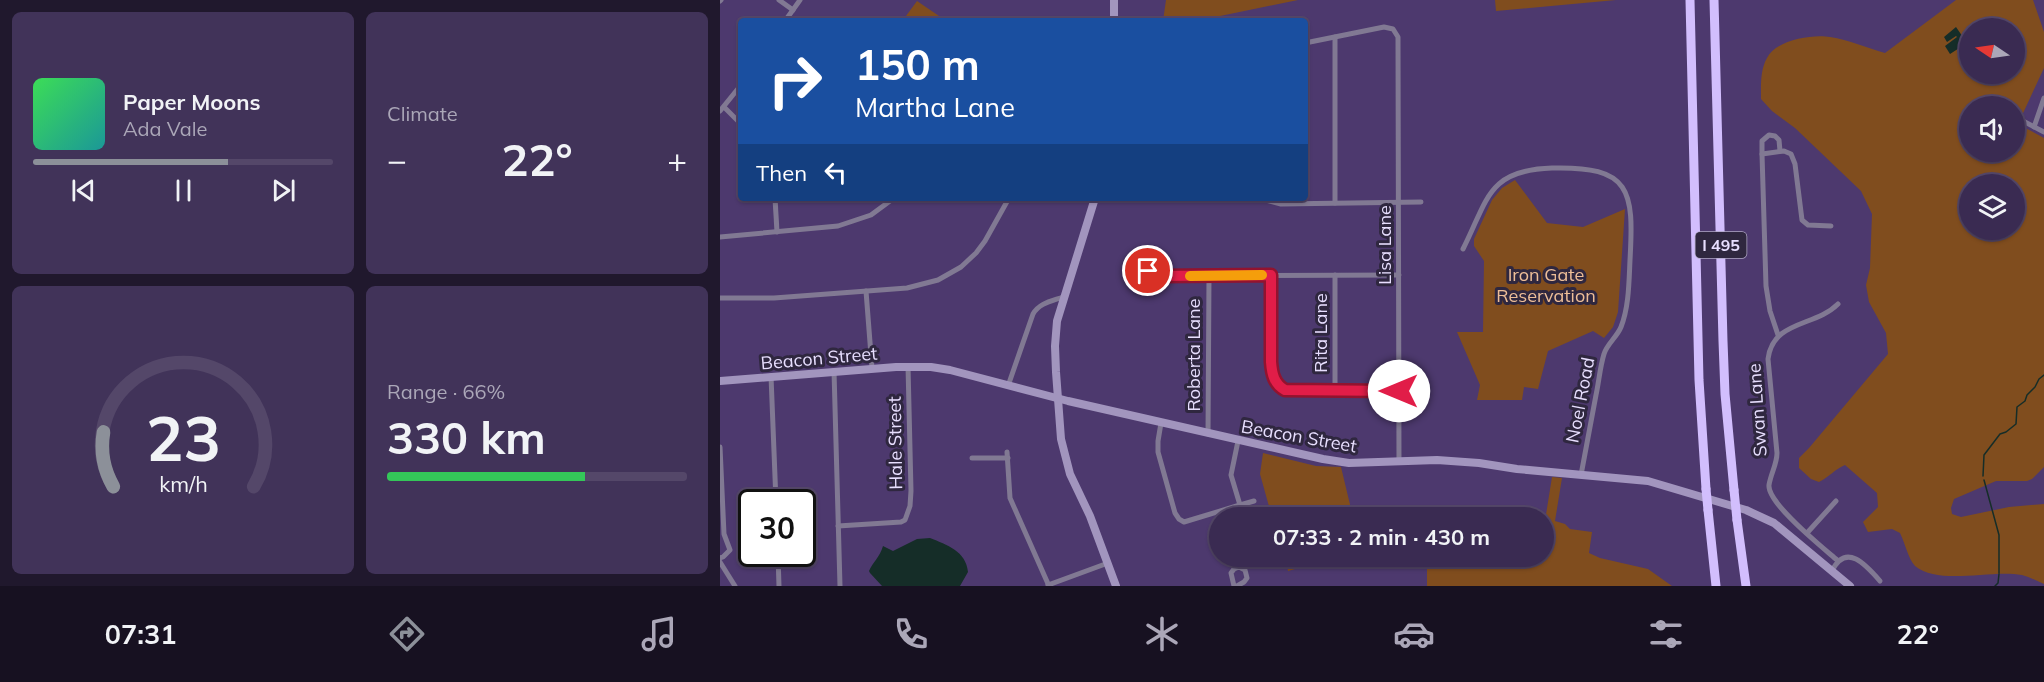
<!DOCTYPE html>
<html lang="en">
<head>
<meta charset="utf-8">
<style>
  body { margin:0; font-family:Mulish,sans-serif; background:#413359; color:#f1f3f6; height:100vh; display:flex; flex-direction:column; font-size:22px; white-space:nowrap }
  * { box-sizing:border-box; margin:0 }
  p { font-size:20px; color:#aba7b8 }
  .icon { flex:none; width:33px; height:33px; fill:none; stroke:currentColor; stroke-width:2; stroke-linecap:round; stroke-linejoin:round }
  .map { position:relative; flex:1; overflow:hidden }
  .drawer { display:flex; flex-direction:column; gap:12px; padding:12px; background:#20182d; width:720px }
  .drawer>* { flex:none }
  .banner { position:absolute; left:18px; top:18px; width:570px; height:183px; border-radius:6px; box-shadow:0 2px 4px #0004,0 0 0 2px #544769; background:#1a4fa0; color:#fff; overflow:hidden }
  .needle { width:39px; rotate:283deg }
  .buttons { position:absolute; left:1239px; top:18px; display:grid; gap:12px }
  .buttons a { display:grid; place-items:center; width:66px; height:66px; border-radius:50%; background:#3a2b52; box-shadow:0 2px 4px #0004,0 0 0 2px #544769; font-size:30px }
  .speed { position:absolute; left:18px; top:489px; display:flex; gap:12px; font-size:30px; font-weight:700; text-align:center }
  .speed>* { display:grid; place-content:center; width:78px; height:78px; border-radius:50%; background:#3a2b52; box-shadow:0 2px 4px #0004,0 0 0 2px #544769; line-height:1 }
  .speed .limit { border:3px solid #111; border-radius:9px; background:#fff; color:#111 }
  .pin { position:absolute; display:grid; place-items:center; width:51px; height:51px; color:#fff; margin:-26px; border:3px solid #fff; border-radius:50%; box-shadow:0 2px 6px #0007 }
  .me { position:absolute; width:66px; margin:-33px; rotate:270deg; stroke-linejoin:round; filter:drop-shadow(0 0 4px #0008) }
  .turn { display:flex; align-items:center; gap:21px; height:126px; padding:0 18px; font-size:27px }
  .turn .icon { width:78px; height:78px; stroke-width:2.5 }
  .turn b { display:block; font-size:42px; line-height:51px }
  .then { display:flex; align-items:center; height:57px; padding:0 18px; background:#0003; gap:12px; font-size:22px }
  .big { font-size:45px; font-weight:700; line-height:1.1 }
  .drawer .widget { flex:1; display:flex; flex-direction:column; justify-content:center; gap:9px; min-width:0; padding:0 21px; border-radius:9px; background:#413359 }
  .drawer .dial { align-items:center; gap:0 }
  .dial svg { height:156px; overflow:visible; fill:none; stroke:#544769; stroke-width:7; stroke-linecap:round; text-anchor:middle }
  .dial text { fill:#f1f3f6; stroke:none }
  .song { display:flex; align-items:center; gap:18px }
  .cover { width:72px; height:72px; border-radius:9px; background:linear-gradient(135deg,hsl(130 70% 55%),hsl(180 70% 35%)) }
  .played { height:6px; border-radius:3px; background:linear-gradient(90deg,#8c9099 65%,#544769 65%) }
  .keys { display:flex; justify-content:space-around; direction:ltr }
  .heat { display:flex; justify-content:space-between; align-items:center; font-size:33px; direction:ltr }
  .charge { height:9px; border-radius:4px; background:linear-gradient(90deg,#34c759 66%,#544769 0) }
  .drawer .tiles { flex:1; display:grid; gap:12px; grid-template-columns:repeat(2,1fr) }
  .trip { position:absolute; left:489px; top:507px; width:345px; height:60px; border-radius:30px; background:#3a2b52; box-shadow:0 2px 4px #0004,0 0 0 2px #544769; font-weight:700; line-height:60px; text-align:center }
  .menu { display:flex; height:96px; justify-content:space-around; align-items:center; background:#171121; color:#aba7b8 }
  .menu .icon { width:42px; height:42px }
  .menu .current { color:#8c9099 }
  .menu b { font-size:27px; color:#f1f3f6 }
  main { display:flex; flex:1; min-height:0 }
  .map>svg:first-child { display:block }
</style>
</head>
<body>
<main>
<section class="drawer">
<div class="tiles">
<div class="widget">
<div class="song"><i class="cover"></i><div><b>Paper Moons</b><p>Ada Vale</p></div></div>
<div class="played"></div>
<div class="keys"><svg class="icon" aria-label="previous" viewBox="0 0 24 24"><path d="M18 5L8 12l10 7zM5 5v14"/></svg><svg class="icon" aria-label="pause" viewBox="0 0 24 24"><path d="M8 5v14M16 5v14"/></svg><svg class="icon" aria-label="next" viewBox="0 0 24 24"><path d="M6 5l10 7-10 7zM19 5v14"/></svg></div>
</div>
<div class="widget"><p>Climate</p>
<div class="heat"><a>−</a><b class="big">22°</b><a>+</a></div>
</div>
<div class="widget dial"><svg viewBox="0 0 100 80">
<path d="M14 69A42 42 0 1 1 86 69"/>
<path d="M14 69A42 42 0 0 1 9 41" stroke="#8c9099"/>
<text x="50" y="56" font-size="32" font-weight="700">23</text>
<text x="50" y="72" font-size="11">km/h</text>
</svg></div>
<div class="widget"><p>Range · 66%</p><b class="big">330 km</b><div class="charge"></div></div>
</div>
</section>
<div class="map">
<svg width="1324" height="586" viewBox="0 0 1324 586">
  <rect width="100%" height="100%" fill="#4d396e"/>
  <g fill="#804d1e" fill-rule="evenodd">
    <path d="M 446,0 L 578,0 L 476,21 L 443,21 Z"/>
    <path d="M 775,0 L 896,0 L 776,11 Z"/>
    <path d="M 1236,0 L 1313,0 L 1324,32 L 1324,68 L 1298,124 L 1324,138 L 1324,467 L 1312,479 L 1307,481 L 1276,481 L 1234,499 L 1231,508 L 1232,514 L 1241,517 L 1289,507 L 1324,504 L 1324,584 C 1317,581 1310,577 1302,575 C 1271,569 1220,586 1195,566 C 1188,558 1185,543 1180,533 L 1172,529 L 1148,532 L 1143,522 L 1158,507 L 1157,493 L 1125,465 C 1115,469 1109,477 1099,482 L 1091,479 L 1079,468 L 1079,458 L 1089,448 L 1168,354 L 1166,333 L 1149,302 L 1146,285 L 1150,268 L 1152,214 L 1141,191 L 1075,128 L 1052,111 L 1041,99 C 1041,86 1040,70 1047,58 C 1056,40 1092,34 1110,37 C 1129,40 1147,48 1165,53 ZM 1250,28 L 1294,28 L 1294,74 L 1250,74 ZM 1250,106 L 1294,106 L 1294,152 L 1250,152 ZM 1250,184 L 1294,184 L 1294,230 L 1250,230 Z"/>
    <path d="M 197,1 L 222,18 L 220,21 L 194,21 L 186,16 Z"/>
    <path d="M 795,180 L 827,223 L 863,227 L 905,209 L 898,312 L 893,327 L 884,338 L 873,331 L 828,351 L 818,389 L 804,387 L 802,400 L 757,400 L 760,385 L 737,332 L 763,332 L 764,261 L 754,246 L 754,239 L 772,200 L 782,188 Z"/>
    <path d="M 543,453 L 596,466 L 621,467 L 633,517 L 555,517 L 550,510 L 540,474 Z"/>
    <path d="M 832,477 L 842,478 L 835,521 L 845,524 L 850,529 L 872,532 L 869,553 L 880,558 L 928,569 L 952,586 L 707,586 L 707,557 L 824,556 L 824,527 Z"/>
    <path d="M 566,557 L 566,556 L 618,557 L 568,571 Z"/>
  </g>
  <g fill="#152d28">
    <path d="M 1236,27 L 1247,43 L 1230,54 L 1225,46 L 1237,37 L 1236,36 L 1227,42 L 1224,37 Z"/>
    <path d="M 210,538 C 227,545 246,551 248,572 L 240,586 L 162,586 L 150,573 L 149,571 C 153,562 160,557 163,546 L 173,551 L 197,539 Z"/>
  </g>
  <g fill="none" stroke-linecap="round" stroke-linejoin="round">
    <g stroke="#152d28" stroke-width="1.5">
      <path d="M 1263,476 L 1264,455 L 1280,434 L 1286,432 L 1296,424 L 1297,407 L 1305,401 L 1307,395 L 1315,387 L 1319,379 L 1324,375"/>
      <path d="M 1264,480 L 1279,535 L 1279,573"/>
      <path d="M 1275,586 L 1278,583 L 1279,574"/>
    </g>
    <g stroke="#817993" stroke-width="5">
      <path d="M 59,0 L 73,10"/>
      <path d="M 0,1 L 1,0"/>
      <path d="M 65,21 L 80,0"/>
      <path d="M 615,37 L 615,203"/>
      <path d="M 585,43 L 664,27 L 673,29 L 678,37 L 679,462"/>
      <path d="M 4,107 L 21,124"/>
      <path d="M 0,111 L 21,85"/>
      <path d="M 1301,120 L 1324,132"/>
      <path d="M 1314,127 L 1324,98"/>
      <path d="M 1042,154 L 1042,141 L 1049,135 L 1055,136 L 1059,140 L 1060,151"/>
      <path d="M 55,198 L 57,232"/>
      <path d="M 538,198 L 561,204 L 701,202"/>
      <path d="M 0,237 L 118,226 L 151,215 L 174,198"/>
      <path d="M 743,249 C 768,200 767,170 832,168 C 911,166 914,190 910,260 C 909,281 909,307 901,327 C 897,337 887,344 884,354 C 880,367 879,381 876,395 C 871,422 866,448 861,475"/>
      <path d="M 551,275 L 551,362 L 557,384 L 565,390 L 679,391"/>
      <path d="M 615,275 L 615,390"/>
      <path d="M 441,276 L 439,270 L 433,268 L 429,270 L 426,276 L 428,281 L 434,283 L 439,281 L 441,276 L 679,275"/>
      <path d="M 146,291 L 152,368"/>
      <path d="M 0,298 L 54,298 L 187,288 L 218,280 L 241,267 L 256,253 L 265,241 L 289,198"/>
      <path d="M 1058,335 L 1050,311 L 1046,286 L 1042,154 L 1064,151 L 1071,154 L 1075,164 L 1082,220 L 1088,225 L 1111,226"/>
      <path d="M 114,371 L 120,586"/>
      <path d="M 51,376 L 56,502"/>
      <path d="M 288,386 L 313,314 C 319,303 332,301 343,297"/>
      <path d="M 441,423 L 438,441 L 438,452 L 455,513 L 459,519 L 464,522 L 520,505 L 511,475 L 518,441"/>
      <path d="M 488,434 L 489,276"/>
      <path d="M 0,447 L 4,534 L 10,550 L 3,557 L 0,558"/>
      <path d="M 287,452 L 290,498 L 329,586"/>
      <path d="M 252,458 L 288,458"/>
      <path d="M 520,505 L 534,501"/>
      <path d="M 118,526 L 181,522 L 185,520 L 190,506 L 191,491 L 188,366"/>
      <path d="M 1087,533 L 1116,501"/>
      <path d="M 58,554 L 59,586"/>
      <path d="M 1117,560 C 1102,547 1047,503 1049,485 C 1051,473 1057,464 1057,453 L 1048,359 C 1053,320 1095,327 1118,304"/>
      <path d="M 0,562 L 15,586"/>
      <path d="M 1112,571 C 1126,542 1146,565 1160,581"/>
      <path d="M 328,585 L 388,563"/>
      <path d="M 514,586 L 511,573 L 514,569 L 519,567 L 525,570 L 527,578 L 524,582 L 517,586"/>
    </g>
    <g stroke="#a295be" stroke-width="8">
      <path d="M 394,21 L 394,0"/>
      <path d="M 375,198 L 337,321 L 335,346 L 336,372 L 341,439 L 350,474 L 370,516 L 396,586"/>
      <path d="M 0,381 L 176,367 L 211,367 L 230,370 L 348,401 L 603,459 L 629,463 L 717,460 L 759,463 L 797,469 L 928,481 L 1026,510 L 1054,523 L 1130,586"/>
    </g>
    <g stroke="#d2befd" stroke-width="9">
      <path d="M 970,0 L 979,380 L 986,489"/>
      <path d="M 994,0 L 1003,341 L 1005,394 L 1014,490"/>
      <path d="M 988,510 L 996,586"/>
      <path d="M 1017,520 L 1026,586"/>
    </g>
    <g stroke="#d2befd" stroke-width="9">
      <path d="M 986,489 L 988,510"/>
      <path d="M 1014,490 L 1017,520"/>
    </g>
  </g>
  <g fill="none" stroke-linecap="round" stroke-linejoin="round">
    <defs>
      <path id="route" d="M 428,271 L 436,269 L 441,276 L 551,275 L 551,362 C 552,374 554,384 565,390 L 679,391"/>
    </defs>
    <use href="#route" stroke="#92132f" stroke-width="15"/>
    <use href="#route" stroke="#e11d48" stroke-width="10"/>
    <path stroke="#f59e0b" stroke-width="10" d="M 470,276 L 542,275"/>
  </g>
  <g text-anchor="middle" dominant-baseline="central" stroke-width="6" stroke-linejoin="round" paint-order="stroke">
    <rect fill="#2f273f" stroke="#b0a8c5" stroke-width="1.5" x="975.5" y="232" width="51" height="26" rx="4.5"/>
    <g font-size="16" font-weight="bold" fill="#e8dfff">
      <text x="1001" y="245">I 495</text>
    </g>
    <g font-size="18" fill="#e8dfff" stroke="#2f273f">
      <text transform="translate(664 245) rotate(-90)">Lisa Lane</text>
      <text transform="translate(600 333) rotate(-90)">Rita Lane</text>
      <text transform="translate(473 355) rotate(-90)">Roberta Lane</text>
      <text transform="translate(99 358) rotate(-5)">Beacon Street</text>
      <text transform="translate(860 400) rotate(-79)">Noel Road</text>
      <text transform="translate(1037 410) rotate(-94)">Swan Lane</text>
      <text transform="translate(579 436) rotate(10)">Beacon Street</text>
      <text transform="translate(175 443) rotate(-91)">Hale Street</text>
    </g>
    <g font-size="18" fill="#eebe98" stroke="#2f273f">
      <text x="826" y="274">Iron Gate<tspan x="826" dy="21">Reservation</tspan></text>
    </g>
  </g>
</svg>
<div class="buttons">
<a><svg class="needle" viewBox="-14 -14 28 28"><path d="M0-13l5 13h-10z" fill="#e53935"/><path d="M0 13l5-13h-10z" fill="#aba7b8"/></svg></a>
<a><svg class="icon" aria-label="sound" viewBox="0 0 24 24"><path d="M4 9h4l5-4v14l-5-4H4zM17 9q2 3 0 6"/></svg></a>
<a><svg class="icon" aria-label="layers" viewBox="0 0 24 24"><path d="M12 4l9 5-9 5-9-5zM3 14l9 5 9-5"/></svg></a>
</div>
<div class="speed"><div class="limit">30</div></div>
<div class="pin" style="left:428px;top:271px;background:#d93025"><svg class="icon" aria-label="arrive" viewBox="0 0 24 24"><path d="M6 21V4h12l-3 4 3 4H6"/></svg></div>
<svg class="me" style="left:679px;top:391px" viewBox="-20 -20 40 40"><circle r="19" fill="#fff"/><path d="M0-13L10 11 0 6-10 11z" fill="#e11d48"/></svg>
<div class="trip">07:33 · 2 min · 430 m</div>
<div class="banner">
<div class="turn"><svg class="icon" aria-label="right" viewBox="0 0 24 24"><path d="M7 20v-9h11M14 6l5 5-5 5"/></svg><div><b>150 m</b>Martha Lane</div></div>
<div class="then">Then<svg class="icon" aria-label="left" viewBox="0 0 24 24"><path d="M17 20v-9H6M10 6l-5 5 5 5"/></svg></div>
</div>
</div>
</main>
<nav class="menu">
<b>07:31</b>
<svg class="icon current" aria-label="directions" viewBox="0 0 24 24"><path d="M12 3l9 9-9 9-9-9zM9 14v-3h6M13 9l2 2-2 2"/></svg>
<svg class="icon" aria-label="music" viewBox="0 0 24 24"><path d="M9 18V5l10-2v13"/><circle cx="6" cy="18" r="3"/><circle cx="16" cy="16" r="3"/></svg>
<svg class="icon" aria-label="phone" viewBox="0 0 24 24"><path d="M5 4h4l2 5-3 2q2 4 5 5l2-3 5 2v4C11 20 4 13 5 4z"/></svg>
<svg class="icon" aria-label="climate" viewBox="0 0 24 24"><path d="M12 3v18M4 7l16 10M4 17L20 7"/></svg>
<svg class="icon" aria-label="car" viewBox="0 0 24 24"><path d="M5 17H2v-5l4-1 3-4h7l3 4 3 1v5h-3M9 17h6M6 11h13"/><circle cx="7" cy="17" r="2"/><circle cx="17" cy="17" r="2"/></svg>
<svg class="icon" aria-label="filters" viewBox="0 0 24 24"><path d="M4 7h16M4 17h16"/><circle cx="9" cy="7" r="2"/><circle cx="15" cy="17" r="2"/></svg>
<b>22°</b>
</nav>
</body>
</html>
